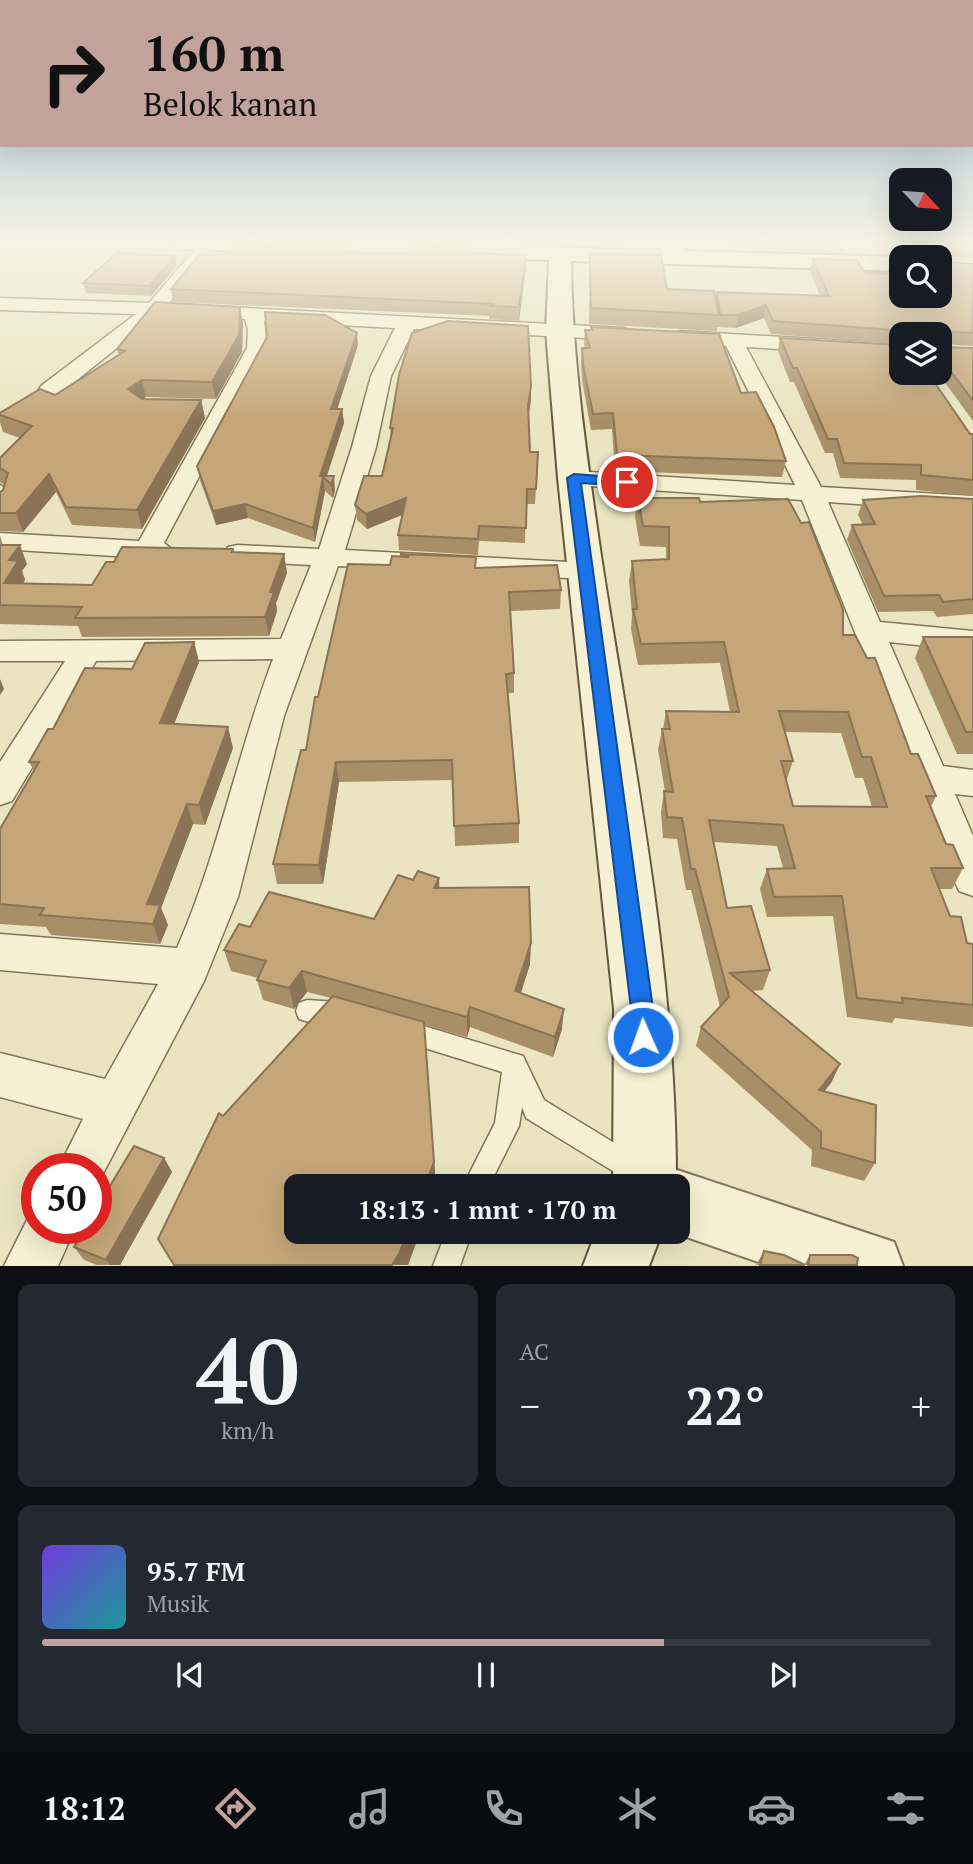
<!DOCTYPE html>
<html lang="id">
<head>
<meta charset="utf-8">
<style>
  body { margin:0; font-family:"PT Serif",serif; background:#242831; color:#f1f3f6; height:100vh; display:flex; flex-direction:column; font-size:26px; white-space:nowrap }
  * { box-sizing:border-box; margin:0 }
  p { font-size:23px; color:#9ea1a6 }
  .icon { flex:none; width:38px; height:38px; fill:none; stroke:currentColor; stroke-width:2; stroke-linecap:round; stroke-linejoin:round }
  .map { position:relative; height:1266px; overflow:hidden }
  .drawer { display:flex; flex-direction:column; gap:18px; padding:18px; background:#0d0f14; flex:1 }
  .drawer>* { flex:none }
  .hud { position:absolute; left:0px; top:0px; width:973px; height:147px; box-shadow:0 7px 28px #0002; background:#c4a29c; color:#111; overflow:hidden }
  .needle { width:46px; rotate:116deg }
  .fabs { position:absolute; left:889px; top:168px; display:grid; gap:14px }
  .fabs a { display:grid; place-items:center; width:63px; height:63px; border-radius:14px; background:#171b24; box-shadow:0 7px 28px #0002; font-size:35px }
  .speed { position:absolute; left:21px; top:1153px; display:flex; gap:14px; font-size:35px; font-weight:700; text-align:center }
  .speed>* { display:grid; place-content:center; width:91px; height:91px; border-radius:50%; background:#171b24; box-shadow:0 7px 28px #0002; line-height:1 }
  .speed .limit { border:10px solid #d22; background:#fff; color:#111 }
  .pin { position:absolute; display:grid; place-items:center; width:60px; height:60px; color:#fff; margin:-30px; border:4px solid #fff; border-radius:50%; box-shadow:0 2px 7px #0007 }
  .me { position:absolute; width:77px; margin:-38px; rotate:358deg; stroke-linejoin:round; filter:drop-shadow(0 0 5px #0008) }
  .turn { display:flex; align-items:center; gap:24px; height:147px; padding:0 28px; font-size:32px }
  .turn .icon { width:91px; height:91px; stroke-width:2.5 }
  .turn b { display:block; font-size:49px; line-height:60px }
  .big { font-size:52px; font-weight:700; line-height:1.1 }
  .drawer .tile { flex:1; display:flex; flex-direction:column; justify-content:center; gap:10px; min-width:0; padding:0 24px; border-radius:14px; background:#242831 }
  .drawer .dial { align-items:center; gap:0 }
  .dial b { font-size:91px; line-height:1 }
  .song { display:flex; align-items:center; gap:21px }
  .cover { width:84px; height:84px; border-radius:10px; background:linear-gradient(135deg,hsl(260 70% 55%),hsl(180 70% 35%)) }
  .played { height:7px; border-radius:4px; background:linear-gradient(90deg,#c4a29c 70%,#363941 70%) }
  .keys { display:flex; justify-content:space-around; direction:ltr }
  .heat { display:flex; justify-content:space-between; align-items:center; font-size:38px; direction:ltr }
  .drawer .tiles { flex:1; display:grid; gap:18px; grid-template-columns:1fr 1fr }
  .tile:last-child { grid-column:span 2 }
  .trip { position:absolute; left:284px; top:1174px; width:406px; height:70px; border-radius:14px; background:#171b24; box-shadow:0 7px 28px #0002; font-weight:700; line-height:70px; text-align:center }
  .menu { display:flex; height:112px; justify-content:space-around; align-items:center; background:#090b0e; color:#9ea1a6 }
  .menu .icon { width:49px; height:49px }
  .menu .active { color:#c4a29c }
  .menu b { font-size:32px; color:#f1f3f6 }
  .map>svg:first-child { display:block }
</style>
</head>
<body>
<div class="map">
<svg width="973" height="1266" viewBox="0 0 973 1266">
  <rect width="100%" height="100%" fill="#eae5c0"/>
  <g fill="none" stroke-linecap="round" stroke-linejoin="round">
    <defs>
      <g id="service">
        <path d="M 0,485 L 12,492 L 7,508 L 0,512 Z"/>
        <path d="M 307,1000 L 338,1002 L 346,1005 L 349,1013 L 346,1021 C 332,1026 313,1024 299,1019 L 296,1011 L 299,1003 Z"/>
        <path d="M 407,1021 L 523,1056 L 544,1100 L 639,1158 L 643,1167 L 639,1176 L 630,1180 L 621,1176 L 526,1118 L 522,1107 L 519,1126 L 489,1186 L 463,1186 L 495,1123 L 502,1072 L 399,1040 L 395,1032 L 399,1024 Z"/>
        <path d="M 446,1232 L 472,1232 L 460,1266 L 433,1266 Z"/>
      </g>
      <g id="minor">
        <path d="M 200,243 L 216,244 L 168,304 L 625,328 L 635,334 L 625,340 L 414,329 L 391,376 L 376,447 L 345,550 L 587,563 L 597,565 L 601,571 L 597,577 L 587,579 L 338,566 L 284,716 L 238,897 L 204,981 L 96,1187 L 96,1169 L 58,1169 L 83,1119 L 0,1097 L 0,1053 L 105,1079 L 158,984 L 0,970 L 0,934 L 177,948 C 218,855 237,754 273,659 L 96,661 L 12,801 L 0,805 L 0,762 L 65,661 L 0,661 L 0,641 L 281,639 L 311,565 L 238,561 L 228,559 L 224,553 L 228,547 L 238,545 L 319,549 L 352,447 L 371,376 L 395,328 L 264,321 L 267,348 L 164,543 L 173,550 L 170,556 L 147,558 L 0,549 L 0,533 L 139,541 L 247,348 L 248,330 L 245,319 L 158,315 L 57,396 L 41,396 L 38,391 L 41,386 L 136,314 L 0,310 L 0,298 L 149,303 Z"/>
        <path d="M 681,331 L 901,344 L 901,356 L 746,347 L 821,487 L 973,496 L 973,512 L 828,502 L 880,622 L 973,631 L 973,651 L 889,642 L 943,766 L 973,770 L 973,796 L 955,794 L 973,836 L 973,896 L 959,891 L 954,880 L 802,500 L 574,485 L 565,483 L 562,478 L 565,473 L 574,471 L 795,485 L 726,346 L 674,341 L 671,337 L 674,333 Z"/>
        <path d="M 37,1208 L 37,1228 L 75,1228 L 58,1266 L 4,1266 L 32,1210 Z"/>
      </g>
      <g id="tertiary">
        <path d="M 661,243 L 683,243 L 686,257 L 683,262 L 667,262 Z"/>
        <path d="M 677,1170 L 894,1242 L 903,1266 L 770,1266 L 672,1232 L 677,1232 L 677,1186 L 652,1186 L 654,1179 Z"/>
      </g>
      <g id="secondary">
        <path d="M 169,243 L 400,243 L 901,257 L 901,271 L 571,261 C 572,360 587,458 601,556 C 633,764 677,975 676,1186 L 613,1186 L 614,1009 L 558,478 L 546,331 L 549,260 L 180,249 Z"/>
        <path d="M 596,1232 L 662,1232 L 649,1266 L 583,1266 Z"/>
      </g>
    </defs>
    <use href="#service" stroke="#81765a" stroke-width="3"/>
    <use href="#minor" stroke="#81765a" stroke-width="3"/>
    <use href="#tertiary" stroke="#81765a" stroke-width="4"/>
    <use href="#secondary" stroke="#63573d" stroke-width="4"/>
    <use href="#service" fill="#f6f1d2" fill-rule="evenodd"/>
    <use href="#minor" fill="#f6f1d2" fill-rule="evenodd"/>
    <use href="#tertiary" fill="#f6f1d2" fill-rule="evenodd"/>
    <use href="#secondary" fill="#f6f1d2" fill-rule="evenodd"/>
  </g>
  <g fill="#a98f68" fill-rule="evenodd">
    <path d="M 721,243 L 846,243 L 843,253 L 723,247 Z"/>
    <path d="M 900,243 L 973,243 L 973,258 L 942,256 L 942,262 L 973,264 L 973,346 L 942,344 L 942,347 L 973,348 L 973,421 L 938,373 L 940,373 L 940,334 L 901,334 L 901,344 L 771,334 L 764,318 L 736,328 L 717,327 L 717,331 L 589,324 L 590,254 L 667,289 L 715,299 L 717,292 L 820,296 L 810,271 L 813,259 L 865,273 L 940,296 L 940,257 L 910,257 Z"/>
    <path d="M 349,245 L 350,252 L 407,254 L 472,248 L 472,253 L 526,255 L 526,267 L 519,321 L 489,319 L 489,316 L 173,302 L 171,289 L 224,254 L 270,247 Z"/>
    <path d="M 175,256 L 177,266 L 151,296 L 86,293 L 83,283 Z"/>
    <path d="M 243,323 L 242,352 L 216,399 L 146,397 L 143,399 L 201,400 L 205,418 L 142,529 L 72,525 L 56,492 L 23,532 L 0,531 L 0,492 L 3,490 L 4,485 L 0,482 L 0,458 L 20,438 L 3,432 L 0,422 L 0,413 L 55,395 L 119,355 L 117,349 Z"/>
    <path d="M 585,330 L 741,393 L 786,461 L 782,477 L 615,471 L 612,429 L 591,430 L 582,380 L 581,362 L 582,348 L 585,348 L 584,344 Z"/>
    <path d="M 780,338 L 970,434 L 973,434 L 973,496 L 916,490 L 916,480 L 840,478 L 833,453 L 825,453 L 794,382 L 790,382 L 778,351 Z"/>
    <path d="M 358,345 L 337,409 L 342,409 L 344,423 L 326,476 L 335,490 L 333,498 L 325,491 L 315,542 L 248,518 L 216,525 L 200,480 L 197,466 Z"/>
    <path d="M 531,386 L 531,400 L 528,415 L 530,452 L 538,452 L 535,504 L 526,504 L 525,543 L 479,541 L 478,555 L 399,550 L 398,535 L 402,515 L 367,529 L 357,520 L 355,505 L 382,476 L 391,439 L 390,428 Z"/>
    <path d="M 638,498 L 700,502 L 843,635 L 936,796 L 931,807 L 946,844 L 963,868 L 952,889 L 939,889 L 950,916 L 967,943 L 973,944 L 973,1027 L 895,1018 L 892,1023 L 847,1017 L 833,916 L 767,917 L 760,889 L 767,869 L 783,868 L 777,846 L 713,842 L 727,908 L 770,970 L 763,990 L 752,991 L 840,1064 L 831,1083 L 824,1091 L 875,1163 L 864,1181 L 811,1166 L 812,1150 L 696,1046 L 701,1027 L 720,1007 L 691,890 L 686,890 L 677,839 L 663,838 L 661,812 L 664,791 L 665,791 L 658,750 L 662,729 L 663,729 L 666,711 L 730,712 L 720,663 L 638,665 L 631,629 L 632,614 L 629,581 L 632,561 L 666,559 L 666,547 L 640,546 L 635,517 ZM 785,732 L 841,733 L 855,778 L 863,778 L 872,807 L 793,806 L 786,782 L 793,761 Z"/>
    <path d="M 973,499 L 973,614 L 937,617 L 933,611 L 878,612 L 847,540 L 852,525 L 863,525 L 858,515 L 863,500 Z"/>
    <path d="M 0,536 L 3,545 L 27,564 L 22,571 L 25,580 L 23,583 L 92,585 L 114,562 L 233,549 L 234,552 L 284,554 L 287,573 L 276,603 L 277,611 L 269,636 L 82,637 L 78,626 L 0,624 Z"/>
    <path d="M 400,554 L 476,568 L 561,590 L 560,609 L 511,611 L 514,673 L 514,693 L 508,693 L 519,823 L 519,843 L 455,846 L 453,780 L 339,782 L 323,884 L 277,884 L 273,864 L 306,750 L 318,697 L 390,565 L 400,556 Z"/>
    <path d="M 923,637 L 973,637 L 973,754 L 957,754 L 915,658 Z"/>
    <path d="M 194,642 L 199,662 L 174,724 L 233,748 L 205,825 L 193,824 L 161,908 L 168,925 L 160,944 L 51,935 L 46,927 L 0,924 L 0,829 L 34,771 L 29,762 L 53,729 L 132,669 Z"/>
    <path d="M 374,919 L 530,964 L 521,993 L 562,1029 L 553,1057 L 470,1027 L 467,1037 L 424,1025 L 436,1186 L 296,1186 L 296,1232 L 420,1232 L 408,1265 L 174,1265 L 223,1116 L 331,998 L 307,992 L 294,1009 L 263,1000 L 257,980 L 258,978 L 231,971 L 224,950 L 250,927 Z"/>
    <path d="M 164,1158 L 172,1172 L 120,1265 L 97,1265 L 84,1260 L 74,1247 Z"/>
    <path d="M 764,1251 L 804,1265 L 810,1255 L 857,1265 L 756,1265 Z"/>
  </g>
  <g fill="#8a7455">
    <path d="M 526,255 L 526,267 L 519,321 L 519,307 Z"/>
    <path d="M 175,256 L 177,266 L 151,296 L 149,286 Z"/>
    <path d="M 766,305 L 764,318 L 736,328 L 738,315 Z"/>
    <path d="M 240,307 L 243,323 L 242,352 L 216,399 L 212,382 Z"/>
    <path d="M 357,333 L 358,345 L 333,422 L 331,409 Z"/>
    <path d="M 142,380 L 146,397 L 133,406 L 128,389 Z"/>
    <path d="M 531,386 L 531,400 L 528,419 L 528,405 Z"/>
    <path d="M 201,400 L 205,418 L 142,529 L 137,510 Z"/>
    <path d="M 342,409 L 344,423 L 326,479 L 323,477 L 325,491 L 315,542 L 313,528 L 320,476 Z"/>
    <path d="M 49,474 L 56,492 L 23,532 L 16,513 Z"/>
    <path d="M 334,476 L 335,490 L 333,498 L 331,484 Z"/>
    <path d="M 406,498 L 407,513 L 367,529 L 366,514 Z"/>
    <path d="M 245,504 L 248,518 L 216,525 L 213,511 Z"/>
    <path d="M 20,545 L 27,564 L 22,571 L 25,580 L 11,602 L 4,583 L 9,560 Z"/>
    <path d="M 284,554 L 287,573 L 276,603 L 277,611 L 269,636 L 265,617 L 270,592 Z"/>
    <path d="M 194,642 L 199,662 L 166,744 L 160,723 Z"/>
    <path d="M 0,679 L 4,689 L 0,695 Z"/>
    <path d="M 228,727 L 233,748 L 205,825 L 199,805 Z"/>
    <path d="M 336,762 L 339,782 L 323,884 L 319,865 Z"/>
    <path d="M 187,804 L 193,824 L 161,908 L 168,925 L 160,944 L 153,924 L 147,904 Z"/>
    <path d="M 439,878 L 440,899 L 434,888 Z"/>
    <path d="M 531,943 L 530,964 L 515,1011 L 515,991 Z"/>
    <path d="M 302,971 L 307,992 L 294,1009 L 289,988 Z"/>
    <path d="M 470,1007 L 470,1027 L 467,1037 L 467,1017 Z"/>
    <path d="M 564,1009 L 562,1029 L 553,1057 L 555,1037 Z"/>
    <path d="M 424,1022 L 436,1186 L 425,1186 Z"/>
    <path d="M 840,1064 L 831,1083 L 810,1109 L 819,1090 Z"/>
    <path d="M 164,1158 L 172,1172 L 120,1265 L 110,1265 L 106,1260 Z"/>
    <path d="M 407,1232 L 420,1232 L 408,1265 L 392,1265 Z"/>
  </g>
  <g fill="#c5a679" stroke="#8a7455" stroke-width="2" fill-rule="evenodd">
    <path d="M 272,243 L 349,245 L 345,252 L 407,254 L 410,246 L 472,248 L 471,253 L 526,255 L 519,307 L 489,306 L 495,304 L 171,289 L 199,255 L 224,254 L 237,246 L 270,247 Z"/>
    <path d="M 912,243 L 973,243 L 973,246 L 942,244 L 942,262 L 973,264 L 973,333 L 942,331 L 942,347 L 973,348 L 973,401 L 941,358 L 940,358 L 940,334 L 907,334 L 907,331 L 773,321 L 766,305 L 738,315 L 720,315 L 717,292 L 829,296 L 813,259 L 857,260 L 865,273 L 901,274 L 901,296 L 940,296 L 940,257 L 922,257 Z"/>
    <path d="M 117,253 L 175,256 L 149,286 L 83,283 Z"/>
    <path d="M 590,254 L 661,255 L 667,289 L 714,291 L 719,315 L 591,308 Z"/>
    <path d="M 155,302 L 240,307 L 239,335 L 212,382 L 142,380 L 128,389 L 142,399 L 201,400 L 137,510 L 66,507 L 49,474 L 16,513 L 0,513 L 0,492 L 3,490 L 8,473 L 0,468 L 0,458 L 32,426 L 0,415 L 0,413 L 40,389 L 55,395 L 125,351 L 117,349 Z"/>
    <path d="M 265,312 L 325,315 L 357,333 L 331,409 L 342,409 L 320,476 L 334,476 L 331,484 L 323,477 L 313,528 L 245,504 L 213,511 L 197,466 L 267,337 Z"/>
    <path d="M 448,321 L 528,326 L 531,386 L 528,405 L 530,452 L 538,452 L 536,489 L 527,489 L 526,528 L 479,526 L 478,539 L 398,535 L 406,498 L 366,514 L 355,505 L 364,476 L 382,476 L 393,428 L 390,428 L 399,375 L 412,333 Z"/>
    <path d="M 591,327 L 719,334 L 741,393 L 756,392 L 774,427 L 786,461 L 617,455 L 613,413 L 593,414 L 583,365 L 582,348 L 590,348 L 585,330 L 592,330 Z"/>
    <path d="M 780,338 L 901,345 L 901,373 L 928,373 L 970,434 L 973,434 L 973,480 L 921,475 L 921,465 L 844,463 L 837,439 L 828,439 L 797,368 L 793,368 Z"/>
    <path d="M 921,496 L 973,499 L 973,599 L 943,602 L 939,595 L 884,596 L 852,525 L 875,524 L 863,500 Z"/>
    <path d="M 638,498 L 699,498 L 700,502 L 788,499 L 801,523 L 809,522 L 843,610 L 843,635 L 855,635 L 867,658 L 875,658 L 911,754 L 918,754 L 936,796 L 926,796 L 946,844 L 953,845 L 963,868 L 931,868 L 950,916 L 961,917 L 967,943 L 973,944 L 973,1005 L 902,998 L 903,1003 L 857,998 L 842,896 L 774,897 L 767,869 L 795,868 L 783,825 L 709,820 L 727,908 L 751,906 L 770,970 L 730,973 L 840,1064 L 819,1090 L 876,1105 L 875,1163 L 821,1148 L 821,1132 L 701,1027 L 729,997 L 695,869 L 691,869 L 682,818 L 667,817 L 664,791 L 673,792 L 662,729 L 670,729 L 666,711 L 739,712 L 724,642 L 641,644 L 633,609 L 637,609 L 632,561 L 669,559 L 669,527 L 643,526 ZM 779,711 L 848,712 L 862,757 L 871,757 L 887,807 L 793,806 L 781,761 L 793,761 Z"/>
    <path d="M 0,545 L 20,545 L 9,560 L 18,561 L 4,583 L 92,585 L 106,562 L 114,562 L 122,547 L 233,549 L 232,552 L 284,554 L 270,592 L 274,592 L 265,617 L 75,618 L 82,607 L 0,605 Z"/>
    <path d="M 400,554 L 476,557 L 475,568 L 557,565 L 561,590 L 509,592 L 514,673 L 506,674 L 519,823 L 454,826 L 452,760 L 336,762 L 319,865 L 273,864 L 301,750 L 306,750 L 315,697 L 318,697 L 348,564 L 390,565 L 392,556 L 409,557 Z"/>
    <path d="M 923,637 L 973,637 L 973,732 L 966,732 Z"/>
    <path d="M 194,642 L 160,723 L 228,727 L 199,805 L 187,804 L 147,904 L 160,905 L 153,924 L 40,915 L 44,908 L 0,904 L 0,829 L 39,762 L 29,762 L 48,729 L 53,729 L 85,668 L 132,669 L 145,643 Z"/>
    <path d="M 418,871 L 439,878 L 434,888 L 529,887 L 531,943 L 515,991 L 564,1009 L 555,1037 L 470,1007 L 467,1017 L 302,971 L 289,988 L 257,980 L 266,961 L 224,950 L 239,924 L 250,927 L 269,892 L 374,919 L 398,875 L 413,880 Z"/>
    <path d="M 333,996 L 424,1022 L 434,1162 L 425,1186 L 296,1186 L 296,1232 L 407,1232 L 399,1254 L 392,1265 L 174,1265 L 158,1239 L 219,1113 L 223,1116 Z"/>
    <path d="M 134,1146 L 164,1158 L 106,1260 L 74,1247 L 85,1228 L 96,1228 L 96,1209 Z"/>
    <path d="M 764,1251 L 784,1255 L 805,1265 L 760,1265 Z"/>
    <path d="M 810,1255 L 852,1255 L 858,1258 L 857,1265 L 808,1265 Z"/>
  </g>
  <linearGradient id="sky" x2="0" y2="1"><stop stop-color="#8cb7d5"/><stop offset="0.58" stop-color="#f6f3e3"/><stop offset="1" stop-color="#f6f3e3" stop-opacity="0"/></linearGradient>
  <rect width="973" height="420" fill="url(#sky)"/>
  <path fill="#1a73e8" stroke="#114b97" stroke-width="2" d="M 574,474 L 627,478 L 633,482 L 627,486 L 581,483 L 653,1009 L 654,1037 L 651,1045 L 643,1048 L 634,1045 L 631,1037 L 631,1009 L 567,478 Z"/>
</svg>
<div class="fabs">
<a><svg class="needle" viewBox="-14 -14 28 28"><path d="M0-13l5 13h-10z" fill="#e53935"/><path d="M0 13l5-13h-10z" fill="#9ea1a6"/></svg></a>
<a><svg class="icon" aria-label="search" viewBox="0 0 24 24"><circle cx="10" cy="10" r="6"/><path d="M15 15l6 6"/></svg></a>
<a><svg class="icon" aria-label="layers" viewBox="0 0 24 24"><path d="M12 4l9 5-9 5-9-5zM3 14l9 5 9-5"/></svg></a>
</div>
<div class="speed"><div class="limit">50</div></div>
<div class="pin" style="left:627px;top:482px;background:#d93025"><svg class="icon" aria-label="arrive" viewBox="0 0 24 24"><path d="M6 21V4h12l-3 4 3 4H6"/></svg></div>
<svg class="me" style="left:643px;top:1037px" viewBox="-20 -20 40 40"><circle r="17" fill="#1a73e8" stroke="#fff" stroke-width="3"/><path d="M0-11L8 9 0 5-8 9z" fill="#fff"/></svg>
<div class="trip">18:13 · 1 mnt · 170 m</div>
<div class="hud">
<div class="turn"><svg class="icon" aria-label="right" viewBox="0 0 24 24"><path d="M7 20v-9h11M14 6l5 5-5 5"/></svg><div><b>160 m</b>Belok kanan</div></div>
</div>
</div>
<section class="drawer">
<div class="tiles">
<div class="tile dial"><b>40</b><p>km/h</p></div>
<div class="tile"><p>AC</p>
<div class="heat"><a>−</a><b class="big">22°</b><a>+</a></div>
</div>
<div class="tile">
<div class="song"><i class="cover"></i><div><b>95.7 FM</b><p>Musik</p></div></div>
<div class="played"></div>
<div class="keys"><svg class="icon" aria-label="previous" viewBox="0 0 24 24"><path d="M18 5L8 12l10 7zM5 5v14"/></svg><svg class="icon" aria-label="pause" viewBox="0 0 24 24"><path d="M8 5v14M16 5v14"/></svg><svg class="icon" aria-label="next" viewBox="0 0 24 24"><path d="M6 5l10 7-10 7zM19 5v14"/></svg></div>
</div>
</div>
</section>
<nav class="menu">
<b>18:12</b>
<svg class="icon active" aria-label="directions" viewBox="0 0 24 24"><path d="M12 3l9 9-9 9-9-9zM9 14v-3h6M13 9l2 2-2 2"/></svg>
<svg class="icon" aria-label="music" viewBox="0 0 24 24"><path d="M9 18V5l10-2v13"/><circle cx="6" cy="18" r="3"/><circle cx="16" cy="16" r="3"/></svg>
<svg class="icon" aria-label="phone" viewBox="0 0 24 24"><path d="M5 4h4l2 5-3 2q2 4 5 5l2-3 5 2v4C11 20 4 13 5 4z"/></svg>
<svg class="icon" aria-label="climate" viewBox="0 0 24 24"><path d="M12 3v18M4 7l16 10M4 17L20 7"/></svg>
<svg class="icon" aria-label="car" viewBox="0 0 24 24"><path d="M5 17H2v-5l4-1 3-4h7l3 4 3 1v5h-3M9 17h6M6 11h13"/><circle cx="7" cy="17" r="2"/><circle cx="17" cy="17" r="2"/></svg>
<svg class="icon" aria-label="filters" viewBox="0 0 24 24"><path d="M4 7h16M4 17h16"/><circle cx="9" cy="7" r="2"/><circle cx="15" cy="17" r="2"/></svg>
</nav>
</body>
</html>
